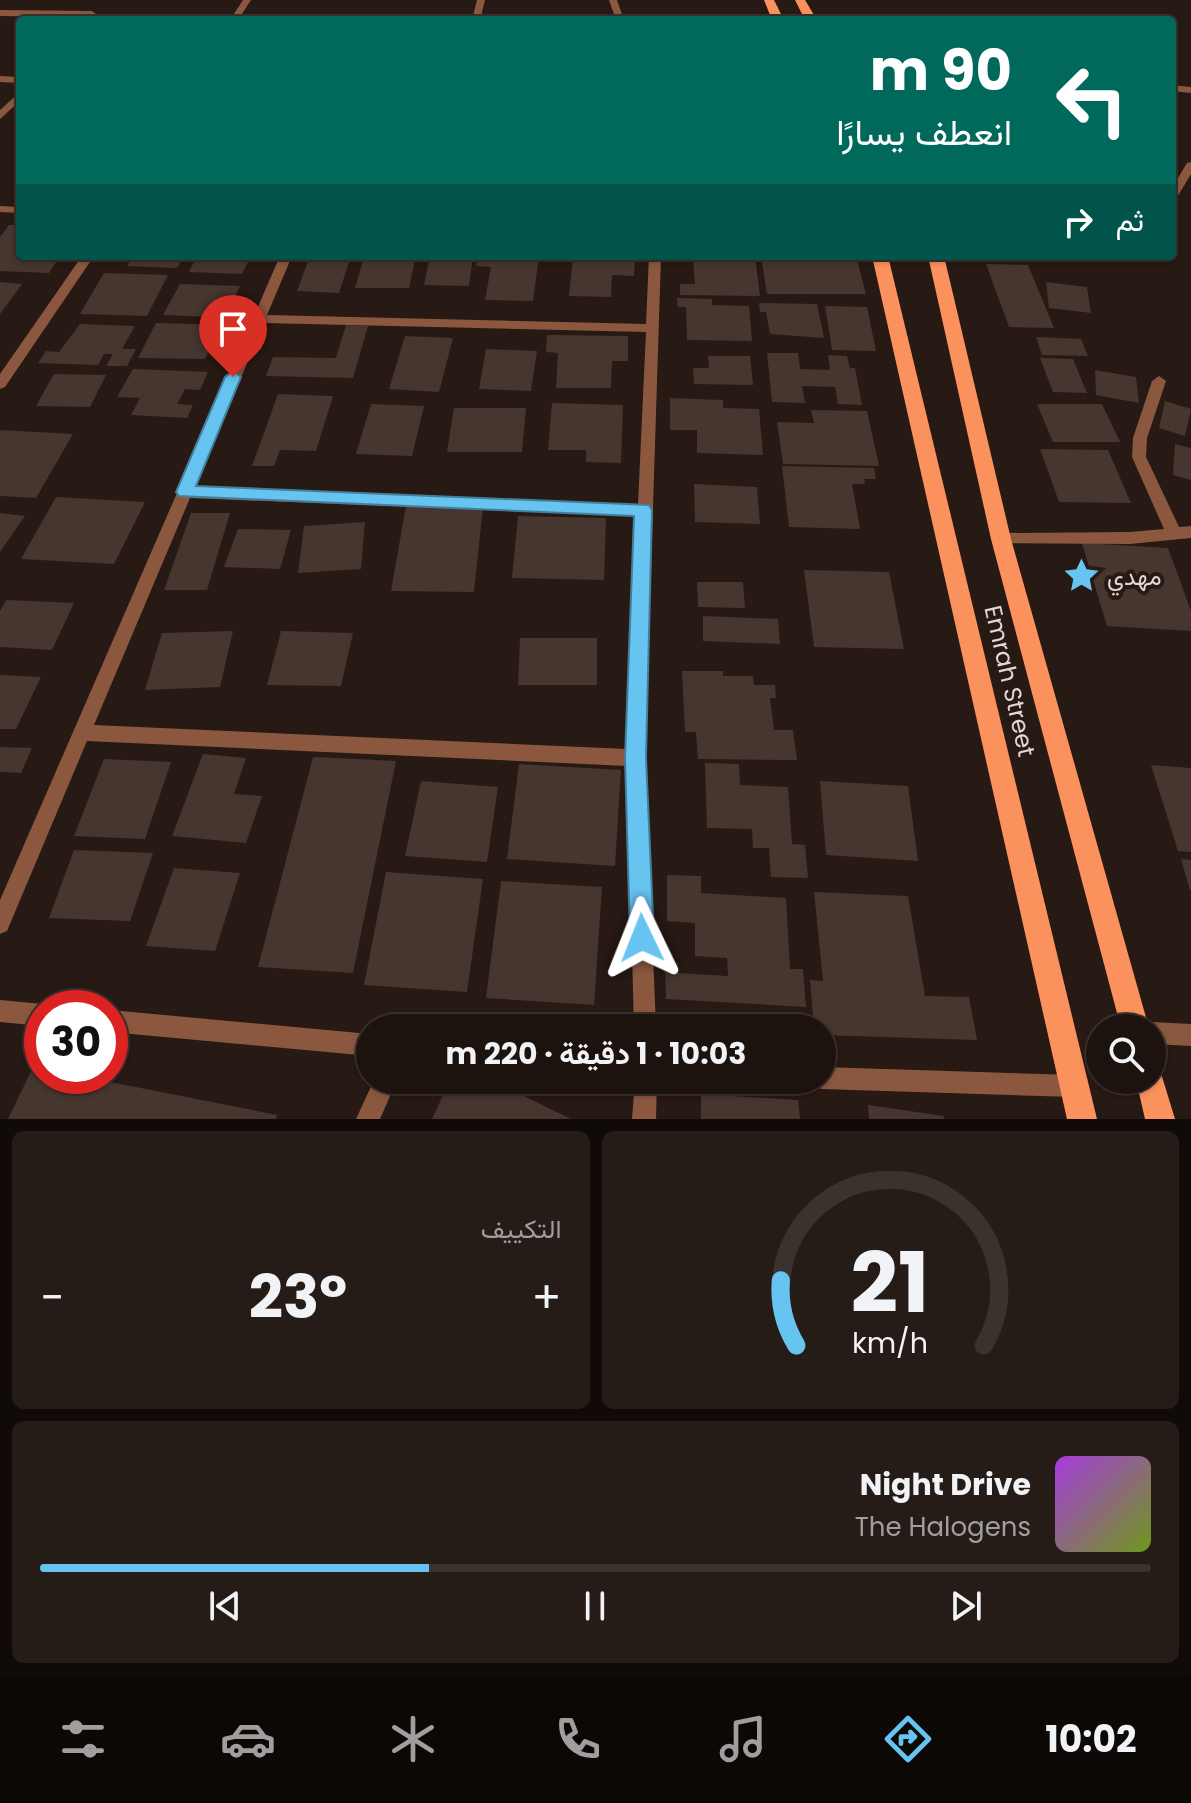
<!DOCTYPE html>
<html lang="ar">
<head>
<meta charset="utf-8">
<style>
  body { margin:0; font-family:Poppins,Vazirmatn,sans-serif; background:#251c17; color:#f1f3f6; direction:rtl; height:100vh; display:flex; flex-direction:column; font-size:30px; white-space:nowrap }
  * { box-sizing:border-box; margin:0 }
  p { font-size:26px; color:#a09e9e }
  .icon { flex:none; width:44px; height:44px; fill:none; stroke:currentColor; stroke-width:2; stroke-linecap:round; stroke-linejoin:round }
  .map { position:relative; height:1119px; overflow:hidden; direction:ltr }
  .drawer { display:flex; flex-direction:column; gap:12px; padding:12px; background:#100a08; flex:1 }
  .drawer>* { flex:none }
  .banner { position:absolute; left:16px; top:16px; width:1160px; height:244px; border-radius:8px; box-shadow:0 2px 6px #0004,0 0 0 2px #3b322e; direction:rtl; background:#00695c; color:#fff; overflow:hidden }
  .buttons { position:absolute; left:1086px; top:1014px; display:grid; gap:16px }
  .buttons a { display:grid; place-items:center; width:80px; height:80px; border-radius:50%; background:#1d130e; box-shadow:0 2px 6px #0004,0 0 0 2px #3b322e; font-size:40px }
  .speed { position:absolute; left:24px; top:990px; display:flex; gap:16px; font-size:40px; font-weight:700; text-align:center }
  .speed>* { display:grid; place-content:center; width:104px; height:104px; border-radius:50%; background:#1d130e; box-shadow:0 2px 6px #0004,0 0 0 2px #3b322e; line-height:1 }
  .speed .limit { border:12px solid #d22; background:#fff; color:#111 }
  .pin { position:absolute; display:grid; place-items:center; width:68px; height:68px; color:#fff; margin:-82px -34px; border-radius:50% 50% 50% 0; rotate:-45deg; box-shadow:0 0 8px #0007 }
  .pin .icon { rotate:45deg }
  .me { position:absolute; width:88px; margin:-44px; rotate:358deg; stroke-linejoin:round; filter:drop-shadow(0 0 6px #0008) }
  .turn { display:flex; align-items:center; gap:28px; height:168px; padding:0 32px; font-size:36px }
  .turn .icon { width:104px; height:104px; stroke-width:2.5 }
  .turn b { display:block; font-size:56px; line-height:68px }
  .then { display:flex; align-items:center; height:76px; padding:0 32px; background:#0003; gap:16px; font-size:30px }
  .big { font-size:60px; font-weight:700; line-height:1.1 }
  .drawer .widget { flex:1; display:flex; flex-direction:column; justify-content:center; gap:12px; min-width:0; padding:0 28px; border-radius:12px; background:#251c17 }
  .drawer .dial { align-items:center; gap:0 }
  .dial svg { height:208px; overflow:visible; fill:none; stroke:#3b322e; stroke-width:7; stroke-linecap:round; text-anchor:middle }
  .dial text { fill:#f1f3f6; stroke:none }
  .song { display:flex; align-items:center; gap:24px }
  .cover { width:96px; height:96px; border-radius:12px; background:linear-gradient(135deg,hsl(280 70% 55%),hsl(80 70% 35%)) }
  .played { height:8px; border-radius:4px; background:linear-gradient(90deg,#67c4f0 35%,#3b322e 35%) }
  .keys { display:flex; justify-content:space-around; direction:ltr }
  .heat { display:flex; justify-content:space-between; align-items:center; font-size:44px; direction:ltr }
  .drawer .tiles { flex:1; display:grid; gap:12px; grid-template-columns:1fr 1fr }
  .widget:last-child { grid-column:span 2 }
  .trip { position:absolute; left:356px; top:1014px; width:480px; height:80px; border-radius:40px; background:#1d130e; box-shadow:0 2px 6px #0004,0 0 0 2px #3b322e; font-weight:700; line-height:80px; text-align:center; direction:rtl }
  .dock { display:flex; height:128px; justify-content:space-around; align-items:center; background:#0c0806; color:#a09e9e }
  .dock .icon { width:56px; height:56px }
  .dock .current { color:#67c4f0 }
  .dock b { font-size:36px; color:#f1f3f6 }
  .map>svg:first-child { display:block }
</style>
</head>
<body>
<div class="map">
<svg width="1191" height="1119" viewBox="0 0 1191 1119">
  <rect width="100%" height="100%" fill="#271913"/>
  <g fill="#46362f">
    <path d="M 9,225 L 20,225 L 20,256 L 60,256 L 49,273 L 0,271 L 0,237 Z"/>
    <path d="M 133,256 L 184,256 L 177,268 L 127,266 Z"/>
    <path d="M 197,256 L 251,256 L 242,274 L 189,272 Z"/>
    <path d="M 310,256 L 351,256 L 339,293 L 297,291 Z"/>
    <path d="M 430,256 L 473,256 L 469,286 L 424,285 Z"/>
    <path d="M 478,256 L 539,256 L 533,301 L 485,300 L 491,267 L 476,266 Z"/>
    <path d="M 678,256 L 755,256 L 760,296 L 680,295 L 680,284 L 695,284 L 693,259 L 678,259 Z"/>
    <path d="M 761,256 L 856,256 L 866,294 L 767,294 Z"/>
    <path d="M 573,257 L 635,259 L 634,276 L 612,275 L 611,297 L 569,296 Z"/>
    <path d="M 363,260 L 415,260 L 409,288 L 355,288 Z"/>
    <path d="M 986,264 L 1028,265 L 1054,328 L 1009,327 Z"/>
    <path d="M 104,273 L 168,275 L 147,316 L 80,314 Z"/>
    <path d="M 0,282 L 22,284 L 0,314 Z"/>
    <path d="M 1046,282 L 1087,287 L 1091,313 L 1049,308 Z"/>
    <path d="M 180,284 L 240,286 L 229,309 L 216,308 L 211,317 L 163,315 Z"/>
    <path d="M 677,298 L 712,299 L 712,305 L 749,306 L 752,341 L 687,340 L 686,307 L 678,307 Z"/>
    <path d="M 759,303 L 817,304 L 824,338 L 770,334 L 766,312 L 760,312 Z"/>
    <path d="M 825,306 L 867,307 L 876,351 L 832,350 Z"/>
    <path d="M 156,323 L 237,325 L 232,335 L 216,335 L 205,359 L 138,358 Z"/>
    <path d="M 80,324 L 135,326 L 122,349 L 136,349 L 127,366 L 106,366 L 113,354 L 104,354 L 98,365 L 38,363 L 46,351 L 59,352 Z"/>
    <path d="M 346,325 L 368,326 L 353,378 L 266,376 L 273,357 L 336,358 Z"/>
    <path d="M 547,335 L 628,336 L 628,361 L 612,361 L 611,388 L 556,388 L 558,353 L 546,352 Z"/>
    <path d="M 405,336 L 453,338 L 439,392 L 389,389 Z"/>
    <path d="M 1036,337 L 1081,339 L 1088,356 L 1042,355 Z"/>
    <path d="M 486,349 L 537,351 L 531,391 L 479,389 Z"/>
    <path d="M 767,353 L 798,353 L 800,369 L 830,370 L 828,355 L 847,356 L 850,368 L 855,368 L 862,405 L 838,404 L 835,387 L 802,386 L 805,403 L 772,402 Z"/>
    <path d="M 708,356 L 750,356 L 753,385 L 694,384 L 693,368 L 709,368 Z"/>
    <path d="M 1040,358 L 1073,359 L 1087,393 L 1053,392 Z"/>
    <path d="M 133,369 L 208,372 L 200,390 L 185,389 L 177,404 L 193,405 L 187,418 L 131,415 L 140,398 L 117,397 Z"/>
    <path d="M 1095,370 L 1136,377 L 1139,403 L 1096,395 Z"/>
    <path d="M 54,374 L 106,375 L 90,407 L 36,406 Z"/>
    <path d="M 278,394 L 333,396 L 316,451 L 280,450 L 274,466 L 252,466 Z"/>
    <path d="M 670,398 L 723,400 L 723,408 L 759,409 L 763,455 L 697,453 L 697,430 L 670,430 Z"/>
    <path d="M 1165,401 L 1191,409 L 1185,436 L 1159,428 Z"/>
    <path d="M 552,403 L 623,405 L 621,463 L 586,462 L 586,450 L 548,450 Z"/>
    <path d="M 371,404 L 424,406 L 412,456 L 356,454 Z"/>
    <path d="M 1037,404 L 1102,404 L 1120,442 L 1053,442 Z"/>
    <path d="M 454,408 L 526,408 L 522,452 L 447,452 Z"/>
    <path d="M 811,410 L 867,411 L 879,466 L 783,464 L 777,422 L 814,423 Z"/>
    <path d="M 0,430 L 73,434 L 36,498 L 0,496 Z"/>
    <path d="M 1175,444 L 1191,448 L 1191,480 L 1173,475 Z"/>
    <path d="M 1040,449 L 1108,450 L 1131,503 L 1059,502 Z"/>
    <path d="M 782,466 L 874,468 L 876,479 L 864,479 L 865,484 L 852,484 L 860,529 L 789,527 Z"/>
    <path d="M 694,484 L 757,487 L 760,524 L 695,522 Z"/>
    <path d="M 56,497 L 145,502 L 114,564 L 21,559 Z"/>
    <path d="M 406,506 L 483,507 L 474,592 L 391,591 Z"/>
    <path d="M 0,513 L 25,516 L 0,552 Z"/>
    <path d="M 191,513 L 230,513 L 207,590 L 164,590 Z"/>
    <path d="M 518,516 L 606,518 L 604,580 L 512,578 Z"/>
    <path d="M 365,522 L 361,569 L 298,573 L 304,526 Z"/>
    <path d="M 238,529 L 291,530 L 280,569 L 224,567 Z"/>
    <path d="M 1082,543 L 1168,548 L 1191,611 L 1191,631 L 1107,626 Z"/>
    <path d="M 804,570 L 889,572 L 904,649 L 814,647 Z"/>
    <path d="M 697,582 L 743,582 L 745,608 L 698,607 Z"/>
    <path d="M 6,600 L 74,603 L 52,650 L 0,647 L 0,611 Z"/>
    <path d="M 703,616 L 778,619 L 780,644 L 703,641 Z"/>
    <path d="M 233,631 L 220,687 L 145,690 L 162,633 Z"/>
    <path d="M 281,631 L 353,633 L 341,686 L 267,685 Z"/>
    <path d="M 520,638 L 597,638 L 597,685 L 518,685 Z"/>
    <path d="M 682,671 L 723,671 L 723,676 L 753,676 L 754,685 L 775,685 L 776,698 L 770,698 L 774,730 L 793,730 L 797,760 L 698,759 L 696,732 L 685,732 Z"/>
    <path d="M 0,675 L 41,677 L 16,729 L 0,729 Z"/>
    <path d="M 0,747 L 32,748 L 21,773 L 0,772 Z"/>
    <path d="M 203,754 L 246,758 L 234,794 L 262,796 L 246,843 L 172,836 Z"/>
    <path d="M 313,757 L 396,761 L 353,973 L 258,967 Z"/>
    <path d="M 104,759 L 171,762 L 145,839 L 74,836 Z"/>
    <path d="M 705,763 L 739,764 L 740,785 L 788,787 L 792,844 L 805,845 L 808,878 L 771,877 L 769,848 L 753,848 L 752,829 L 707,828 Z"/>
    <path d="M 519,764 L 621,770 L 615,866 L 507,859 Z"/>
    <path d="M 1151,765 L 1191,768 L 1191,852 L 1178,851 Z"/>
    <path d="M 421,781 L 498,787 L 487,862 L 405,856 Z"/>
    <path d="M 820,781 L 908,786 L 918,861 L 826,855 Z"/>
    <path d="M 74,850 L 153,853 L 130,921 L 49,918 Z"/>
    <path d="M 1181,859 L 1191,860 L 1191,890 L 1190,890 Z"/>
    <path d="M 174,868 L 240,873 L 215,951 L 146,946 Z"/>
    <path d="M 386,872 L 483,879 L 467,992 L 364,985 Z"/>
    <path d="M 667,875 L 701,876 L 701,893 L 786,898 L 790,969 L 803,969 L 806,1007 L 666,999 L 665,963 L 678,963 L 678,973 L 728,976 L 727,958 L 695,956 L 695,923 L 667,921 Z"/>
    <path d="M 501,881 L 602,887 L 594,1005 L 486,998 Z"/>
    <path d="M 814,892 L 908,896 L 925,996 L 969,997 L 977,1040 L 822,1035 L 822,1028 L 814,1028 L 810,980 L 823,981 Z"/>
    <path d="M 33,1067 L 42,1069 L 42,1076 L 80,1076 L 277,1115 L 276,1119 L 8,1119 Z"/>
    <path d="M 450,1080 L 491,1080 L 571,1119 L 432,1119 Z"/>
    <path d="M 701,1094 L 798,1100 L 800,1119 L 701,1119 Z"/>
    <path d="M 868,1105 L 944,1116 L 944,1119 L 869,1119 Z"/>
  </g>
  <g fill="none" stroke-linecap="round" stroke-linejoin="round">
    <path fill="#8b583f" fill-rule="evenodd" d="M 1152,1022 L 1191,1024 L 1191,1046 L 1152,1044 L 1152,1028 L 1143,1028 Z"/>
    <g fill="#8b583f" fill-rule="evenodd">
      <path d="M 477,0 L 485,0 L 480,20 L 472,20 Z"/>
      <path d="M 609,0 L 617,0 L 624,20 L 616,20 Z"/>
      <path d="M 0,10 L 92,11 L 96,14 L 92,17 L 0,16 Z"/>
      <path d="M 0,76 L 20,77 L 20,83 L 0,82 Z"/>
      <path d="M 1172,85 L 1191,87 L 1191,93 L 1172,91 Z"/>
      <path d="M 20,92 L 20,101 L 0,119 L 0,110 Z"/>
      <path d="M 1191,162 L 1191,174 L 1176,199 L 1172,200 L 1172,188 L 1187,163 Z"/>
      <path d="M 0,206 L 20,207 L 20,213 L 0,212 Z"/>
      <path d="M 280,256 L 292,256 L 267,315 L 646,324 L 649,256 L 661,256 L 645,758 L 656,1028 L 634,1028 L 627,766 L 87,741 L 7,931 L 0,934 L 0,900 ZM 264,323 L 646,332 L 638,504 L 195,487 ZM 190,498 L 637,516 L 627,749 L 94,725 Z"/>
      <path d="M 1159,376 L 1166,381 L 1147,438 L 1146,457 L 1179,527 L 1191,526 L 1191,538 L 1130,544 L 995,543 L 993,539 L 1001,533 L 1130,532 L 1164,529 L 1132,457 L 1133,438 L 1152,381 Z"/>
      <path d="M 0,1000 L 42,1004 L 50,1008 L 42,1008 L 42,1026 L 0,1022 Z"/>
      <path d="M 110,1010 L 370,1034 L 370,1056 L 110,1032 Z"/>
      <path d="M 822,1067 L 1074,1075 L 1082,1078 L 1085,1086 L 1082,1094 L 1074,1097 L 822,1089 L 814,1086 L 811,1080 L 822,1080 Z"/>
      <path d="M 374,1080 L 397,1080 L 380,1119 L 356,1119 Z"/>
      <path d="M 635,1080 L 657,1080 L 656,1119 L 632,1119 Z"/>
    </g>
    <g fill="#8b583f" fill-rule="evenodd">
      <path d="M 243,0 L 251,0 L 238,20 L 230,20 Z"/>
      <path d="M 82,256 L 94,256 L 5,387 L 0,389 L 0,374 Z"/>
    </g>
    <g fill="#fb915c" fill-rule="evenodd">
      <path d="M 764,0 L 774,0 L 784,20 L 772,20 Z"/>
      <path d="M 795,0 L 805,0 L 817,20 L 805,20 Z"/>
      <path d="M 872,256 L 888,256 L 1097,1119 L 1067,1119 Z"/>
      <path d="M 928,256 L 944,256 L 1011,539 L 1149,1028 L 1121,1028 L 991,539 Z"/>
      <path d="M 1152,1067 L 1160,1070 L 1175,1119 L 1145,1119 L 1136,1080 L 1152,1080 Z"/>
    </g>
  </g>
  <path fill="#67c4f0" stroke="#437f9c" stroke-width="2" d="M 233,371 L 241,377 L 196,486 L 649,505 L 652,510 L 646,758 L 654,938 L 650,946 L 642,950 L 634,946 L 630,938 L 625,758 L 634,516 L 179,496 L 176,492 L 225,377 Z"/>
  <defs>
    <symbol id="sight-bare" viewBox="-9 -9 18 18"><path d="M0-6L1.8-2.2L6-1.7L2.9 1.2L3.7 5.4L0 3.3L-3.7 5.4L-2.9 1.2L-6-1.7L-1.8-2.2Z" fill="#67c4f0" stroke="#271913" stroke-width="2.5" paint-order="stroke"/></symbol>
  </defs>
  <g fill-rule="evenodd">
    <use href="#sight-bare" x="1056" y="550" width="51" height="51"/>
  </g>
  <g text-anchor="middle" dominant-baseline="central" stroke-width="8" stroke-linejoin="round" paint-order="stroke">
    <g font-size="24" fill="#e1d7d3" stroke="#271913" text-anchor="start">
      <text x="1107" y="576">مهدي</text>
    </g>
    <g font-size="24" fill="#e1d7d3" stroke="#271913">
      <text transform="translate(1010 681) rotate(77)">Emrah Street</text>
    </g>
  </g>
</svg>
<div class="buttons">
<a><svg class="icon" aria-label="search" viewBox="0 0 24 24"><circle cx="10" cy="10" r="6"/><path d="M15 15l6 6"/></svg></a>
</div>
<div class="speed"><div class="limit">30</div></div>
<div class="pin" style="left:233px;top:377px;background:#d93025"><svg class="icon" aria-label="arrive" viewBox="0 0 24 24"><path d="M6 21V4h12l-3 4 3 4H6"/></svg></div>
<svg class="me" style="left:642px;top:938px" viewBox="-20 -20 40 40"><path d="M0-17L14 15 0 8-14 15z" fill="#67c4f0" stroke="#fff" stroke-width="4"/></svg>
<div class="trip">10:03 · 1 دقيقة · 220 m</div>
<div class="banner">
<div class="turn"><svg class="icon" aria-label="left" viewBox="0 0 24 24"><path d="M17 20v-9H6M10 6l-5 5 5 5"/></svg><div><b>90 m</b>انعطف يسارًا</div></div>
<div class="then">ثم<svg class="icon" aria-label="right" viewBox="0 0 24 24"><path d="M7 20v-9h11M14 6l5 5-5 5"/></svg></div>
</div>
</div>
<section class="drawer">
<div class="tiles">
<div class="widget dial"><svg viewBox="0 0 100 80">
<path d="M14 69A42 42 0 1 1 86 69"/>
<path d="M14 69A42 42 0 0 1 8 44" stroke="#67c4f0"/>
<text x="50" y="56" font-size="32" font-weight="700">21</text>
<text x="50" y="72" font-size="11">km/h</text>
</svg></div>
<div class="widget"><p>التكييف</p>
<div class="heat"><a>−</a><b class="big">23°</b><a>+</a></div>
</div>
<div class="widget">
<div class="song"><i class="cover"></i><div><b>Night Drive</b><p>The Halogens</p></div></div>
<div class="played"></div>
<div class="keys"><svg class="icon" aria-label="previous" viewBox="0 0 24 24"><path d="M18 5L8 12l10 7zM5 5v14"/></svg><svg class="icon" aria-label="pause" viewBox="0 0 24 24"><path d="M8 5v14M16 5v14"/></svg><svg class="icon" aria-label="next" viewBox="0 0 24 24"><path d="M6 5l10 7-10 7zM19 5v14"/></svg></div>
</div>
</div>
</section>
<nav class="dock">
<b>10:02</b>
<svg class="icon current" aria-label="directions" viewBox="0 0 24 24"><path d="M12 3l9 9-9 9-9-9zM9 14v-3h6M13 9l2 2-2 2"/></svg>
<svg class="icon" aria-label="music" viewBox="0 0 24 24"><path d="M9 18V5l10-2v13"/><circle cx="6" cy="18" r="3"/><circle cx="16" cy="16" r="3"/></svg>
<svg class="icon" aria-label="phone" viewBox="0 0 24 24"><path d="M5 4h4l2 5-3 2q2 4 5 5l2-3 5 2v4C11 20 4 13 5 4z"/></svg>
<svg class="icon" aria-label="climate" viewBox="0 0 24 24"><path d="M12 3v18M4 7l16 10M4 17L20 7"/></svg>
<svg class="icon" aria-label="car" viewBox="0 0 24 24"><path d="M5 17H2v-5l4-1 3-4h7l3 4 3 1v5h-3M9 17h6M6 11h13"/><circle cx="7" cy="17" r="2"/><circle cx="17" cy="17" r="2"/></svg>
<svg class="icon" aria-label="filters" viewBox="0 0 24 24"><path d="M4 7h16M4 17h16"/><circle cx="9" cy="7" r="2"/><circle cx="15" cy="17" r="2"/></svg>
</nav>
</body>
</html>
